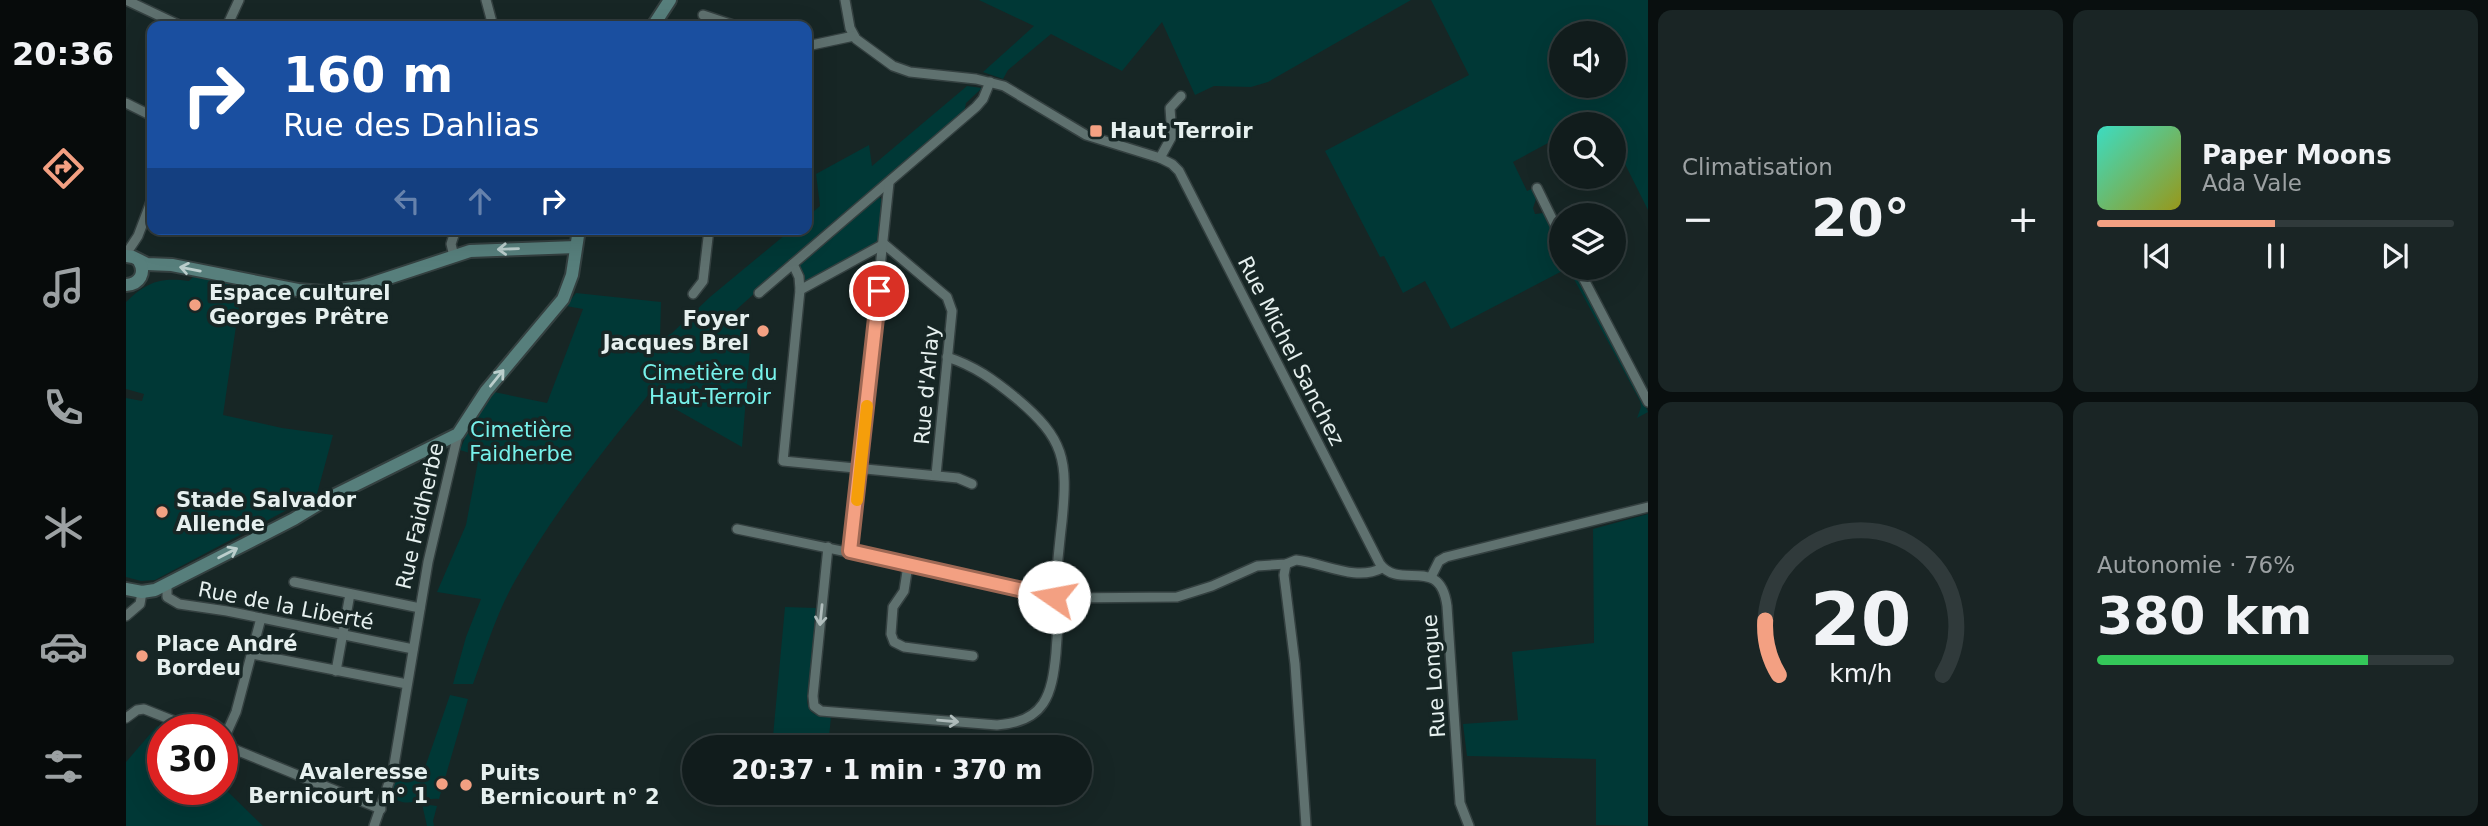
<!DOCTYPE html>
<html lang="fr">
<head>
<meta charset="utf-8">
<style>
  body { margin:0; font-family:"DejaVu Sans",sans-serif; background:#1a2525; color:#f1f3f6; height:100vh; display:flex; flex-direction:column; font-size:26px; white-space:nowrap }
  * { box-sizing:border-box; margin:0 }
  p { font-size:23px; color:#9ca1a3 }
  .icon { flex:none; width:38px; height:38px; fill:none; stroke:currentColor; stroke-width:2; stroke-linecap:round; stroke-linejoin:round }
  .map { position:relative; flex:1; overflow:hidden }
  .sheet { display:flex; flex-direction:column; gap:10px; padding:10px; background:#090f0f; width:840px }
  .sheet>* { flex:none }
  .hud { position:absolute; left:21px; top:21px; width:665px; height:214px; border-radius:14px; box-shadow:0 7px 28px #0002,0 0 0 2px #303a3b; background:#1a4fa0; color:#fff; overflow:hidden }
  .tools { position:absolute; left:1423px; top:21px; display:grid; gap:14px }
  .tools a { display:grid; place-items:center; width:77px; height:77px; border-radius:50%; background:#111c1c; box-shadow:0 7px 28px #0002,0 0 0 2px #303a3b; font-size:35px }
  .speed { position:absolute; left:21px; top:714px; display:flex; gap:14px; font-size:35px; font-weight:700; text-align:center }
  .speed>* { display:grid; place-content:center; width:91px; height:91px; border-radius:50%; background:#111c1c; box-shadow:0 7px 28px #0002,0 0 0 2px #303a3b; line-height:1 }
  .speed .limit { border:10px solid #d22; background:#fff; color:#111 }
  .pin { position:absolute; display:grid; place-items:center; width:60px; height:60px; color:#fff; margin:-30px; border:4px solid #fff; border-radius:50%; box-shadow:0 2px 7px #0007 }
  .me { position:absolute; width:77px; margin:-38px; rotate:282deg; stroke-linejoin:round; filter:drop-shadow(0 0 5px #0008) }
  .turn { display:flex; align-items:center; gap:24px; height:147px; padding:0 21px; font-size:32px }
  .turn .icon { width:91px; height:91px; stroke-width:2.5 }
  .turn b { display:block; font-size:49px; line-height:60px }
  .lanes { display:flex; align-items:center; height:66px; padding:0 21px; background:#0003; justify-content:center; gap:35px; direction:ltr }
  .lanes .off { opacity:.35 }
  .big { font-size:52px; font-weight:800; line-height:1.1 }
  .sheet .widget { flex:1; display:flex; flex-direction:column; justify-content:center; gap:10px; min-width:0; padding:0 24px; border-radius:14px; background:#1a2525 }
  .sheet .dial { align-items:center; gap:0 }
  .dial svg { height:182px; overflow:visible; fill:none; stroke:#303a3b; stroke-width:7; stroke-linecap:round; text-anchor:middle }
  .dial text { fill:#f1f3f6; stroke:none }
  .song { display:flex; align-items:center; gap:21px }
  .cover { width:84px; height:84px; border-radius:10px; background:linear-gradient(135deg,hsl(170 70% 55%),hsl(60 70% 35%)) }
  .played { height:7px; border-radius:4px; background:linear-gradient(90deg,#f3a082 50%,#303a3b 50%) }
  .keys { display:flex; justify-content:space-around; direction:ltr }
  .heat { display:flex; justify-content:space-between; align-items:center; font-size:38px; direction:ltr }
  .charge { height:10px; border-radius:5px; background:linear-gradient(90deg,#34c759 76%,#303a3b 0) }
  .sheet .tiles { flex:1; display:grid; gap:10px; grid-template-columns:repeat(2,1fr) }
  .trip { position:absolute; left:556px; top:735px; width:410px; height:70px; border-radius:35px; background:#111c1c; box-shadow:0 7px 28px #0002,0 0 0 2px #303a3b; font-weight:800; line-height:70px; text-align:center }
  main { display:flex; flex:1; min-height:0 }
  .tabs { display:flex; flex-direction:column; width:126px; justify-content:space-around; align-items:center; background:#070b0b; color:#9ca1a3 }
  .tabs .icon { width:49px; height:49px }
  .tabs .on { color:#f3a082 }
  .tabs b { font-size:32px; color:#f1f3f6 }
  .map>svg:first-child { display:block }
</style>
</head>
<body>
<main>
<nav class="tabs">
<b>20:36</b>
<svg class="icon on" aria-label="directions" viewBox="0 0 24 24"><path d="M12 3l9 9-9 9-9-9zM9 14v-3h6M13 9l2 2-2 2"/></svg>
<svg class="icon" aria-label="music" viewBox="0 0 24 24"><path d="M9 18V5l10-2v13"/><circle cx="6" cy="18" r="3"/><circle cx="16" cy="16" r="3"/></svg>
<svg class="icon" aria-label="phone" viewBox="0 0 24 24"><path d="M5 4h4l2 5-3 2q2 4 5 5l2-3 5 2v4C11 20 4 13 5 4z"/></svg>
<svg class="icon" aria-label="climate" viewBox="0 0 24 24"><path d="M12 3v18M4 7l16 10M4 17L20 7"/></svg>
<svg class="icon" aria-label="car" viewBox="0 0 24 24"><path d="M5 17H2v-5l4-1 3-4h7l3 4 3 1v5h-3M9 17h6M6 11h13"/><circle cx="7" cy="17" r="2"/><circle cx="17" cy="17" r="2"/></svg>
<svg class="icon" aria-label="filters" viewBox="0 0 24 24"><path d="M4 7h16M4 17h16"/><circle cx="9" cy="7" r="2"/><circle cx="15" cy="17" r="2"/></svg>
</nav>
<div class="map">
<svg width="1522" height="826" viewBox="0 0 1522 826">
  <rect width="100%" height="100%" fill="#172625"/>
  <g fill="#003836" fill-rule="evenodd">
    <path d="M 853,0 L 1285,0 L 1142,82 L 1125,87 L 1088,86 L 1069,95 L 1036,22 L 996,71 L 925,34 L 882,70 L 877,79 L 857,72 L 908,26 Z"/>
    <path d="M 1305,0 L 1522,0 L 1522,210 L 1491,148 L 1488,149 L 1488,124 L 1435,124 L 1435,136 L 1387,162 L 1401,191 L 1408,188 L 1411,196 L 1407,208 L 1409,214 L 1418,213 L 1435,244 L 1435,268 L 1448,268 L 1506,376 L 1522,412 L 1511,418 L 1515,407 L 1514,401 L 1442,268 L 1325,329 L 1299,281 L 1277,293 L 1258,256 L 1254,257 L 1199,151 L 1343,75 ZM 1435,33 L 1488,33 L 1488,86 L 1435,86 Z"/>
    <path d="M 841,86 L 856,88 L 840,103 L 838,113 L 652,272 L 599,320 L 625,336 L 616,447 L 523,394 C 475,453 428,513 390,579 C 371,612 360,648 347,684 L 327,684 L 340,637 L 355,599 L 311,592 L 340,525 L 353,456 L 334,450 L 346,422 L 368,392 L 421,403 L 457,309 L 440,306 L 450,293 L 535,302 L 534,340 L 546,333 L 584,297 L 666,229 L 681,229 L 681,217 L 694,206 L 690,174 L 743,145 L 746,166 Z"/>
    <path d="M 751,196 L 757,200 L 752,243 L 677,284 L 671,265 Z"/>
    <path d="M 67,277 L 116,285 L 97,415 L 156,428 L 207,435 L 191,494 L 29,580 L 15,581 L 0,577 L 0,398 L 16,401 L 18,394 L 0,389 L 0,302 C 21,282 34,277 63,281 Z"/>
    <path d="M 1522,514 L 1522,826 L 1470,825 L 1470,759 L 1341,756 L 1337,724 L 1392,720 L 1386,652 L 1468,643 L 1467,529 Z"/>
    <path d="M 659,607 L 690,608 L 681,702 C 684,716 692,716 705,717 L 702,747 L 646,747 Z"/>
    <path d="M 324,695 L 342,699 L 313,799 C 295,797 278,811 264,794 L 270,778 L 295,779 Z"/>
    <path d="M 31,726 L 40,730 L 37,730 L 37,789 L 96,789 L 96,786 L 137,826 L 0,826 L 0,762 Z"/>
    <path d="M 296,804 L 311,806 L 307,821 L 308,826 L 301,826 Z"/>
  </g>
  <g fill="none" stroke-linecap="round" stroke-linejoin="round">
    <defs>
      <g id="street">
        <path d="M 0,0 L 55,26"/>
        <path d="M 360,0 L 367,26"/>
        <path d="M 719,0 L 724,28 L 730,39 L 767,66 L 784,72 L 850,79 L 878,86 L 960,135 L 1034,158 L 1046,164 L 1053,171 L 1254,564 C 1274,591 1314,554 1321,606 L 1334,803 L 1343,826"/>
        <path d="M 577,15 L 610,26"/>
        <path d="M 101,26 L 113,0"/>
        <path d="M 681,46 L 728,36"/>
        <path d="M 0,103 L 26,116"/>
        <path d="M 1034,158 L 1046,136 L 1044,108 L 1055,96"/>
        <path d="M 1411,188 L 1435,237"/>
        <path d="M 0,254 L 12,236 L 26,199"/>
        <path d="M 328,256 L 325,244 L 330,229"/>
        <path d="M 667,264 L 673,277 L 674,290 L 657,461 L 832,478 L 846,484"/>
        <path d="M 1452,268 L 1522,402"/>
        <path d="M 674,290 L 758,244 L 821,297 L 826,311 L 810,475"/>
        <path d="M 633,293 L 850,107 L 857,99 L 864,82"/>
        <path d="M 567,294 L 577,281 L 583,229"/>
        <path d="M 821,357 C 849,366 868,380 890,398 C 939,439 942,460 936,521 C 933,546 931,571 928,597"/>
        <path d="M 611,529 L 940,598 L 1051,597 L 1086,586 L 1131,566 L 1160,564 L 1170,560 C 1198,563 1230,582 1256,568"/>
        <path d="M 702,547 L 687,696 L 688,706 L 695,711 L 871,725 C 919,722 926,695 930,653 C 931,635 933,616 935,598"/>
        <path d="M 724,551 L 763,183"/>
        <path d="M 1160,564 L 1158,575 L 1169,664 L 1180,826"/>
        <path d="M 782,565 L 778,591 L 767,607 L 765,634 L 768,642 L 778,647 L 847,656"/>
        <path d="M 1305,577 L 1313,561 L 1320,557 L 1522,507"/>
        <path d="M 168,582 L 294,608"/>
        <path d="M 41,584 L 41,597 L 53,604 L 101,611 L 287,649"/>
        <path d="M 0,616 L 14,604 L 16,592"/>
        <path d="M 126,654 L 281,684"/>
        <path d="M 210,671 L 224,594"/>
        <path d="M 0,718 L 11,710 L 18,709 L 71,730"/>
        <path d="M 96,741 L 110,750 L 255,809"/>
        <path d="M 97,741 L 110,712 L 135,618"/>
        <path d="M 248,826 L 267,771 L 302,562 L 332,434"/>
      </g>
      <g id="secondary">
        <path d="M 527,26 L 544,0"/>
        <path d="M 0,256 L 7,257 L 21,264 L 46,265 L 172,290 L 198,292 L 235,287 L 344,251 L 450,247"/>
        <path d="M 0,285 C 14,284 20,273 13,261"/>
        <path d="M 0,589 L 16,592 L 29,590 L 168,519 L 199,500 L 332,434 L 360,391 L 437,299 L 446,275 L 453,229"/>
      </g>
    </defs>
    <use href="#street" stroke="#344040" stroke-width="12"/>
    <use href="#secondary" stroke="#344040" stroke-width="16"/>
    <use href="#street" stroke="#5f716f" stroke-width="9"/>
    <use href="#secondary" stroke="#577f7c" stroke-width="12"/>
  </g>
  <defs><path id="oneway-shaft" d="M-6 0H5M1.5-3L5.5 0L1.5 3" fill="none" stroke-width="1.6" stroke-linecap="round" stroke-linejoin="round" transform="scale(1.75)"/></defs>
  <g stroke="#bbcecc">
    <use href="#oneway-shaft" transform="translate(382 249) rotate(178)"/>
    <use href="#oneway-shaft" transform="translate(64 269) rotate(-169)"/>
    <use href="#oneway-shaft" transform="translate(371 378) rotate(-51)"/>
    <use href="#oneway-shaft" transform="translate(102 553) rotate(-27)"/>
  </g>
  <g stroke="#b0bdbc">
    <use href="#oneway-shaft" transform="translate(695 615) rotate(96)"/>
    <use href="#oneway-shaft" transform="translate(822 721) rotate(5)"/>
  </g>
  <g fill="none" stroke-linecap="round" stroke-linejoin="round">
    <defs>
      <path id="route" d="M 753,291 L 724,551 L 928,597"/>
    </defs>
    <use href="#route" stroke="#9e6854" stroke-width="18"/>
    <use href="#route" stroke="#f3a082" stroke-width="12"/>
    <path stroke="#f59e0b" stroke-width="12" d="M 731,500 L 741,406"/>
  </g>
  <g fill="#f3a082" stroke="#172625" stroke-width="2.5">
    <rect x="963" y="124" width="14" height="14" rx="3.5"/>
    <circle cx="69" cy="305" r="7"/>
    <circle cx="637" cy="331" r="7"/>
    <circle cx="36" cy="512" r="7"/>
    <circle cx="16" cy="656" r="7"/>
    <circle cx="316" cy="784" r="7"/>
    <circle cx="340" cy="785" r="7"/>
  </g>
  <g text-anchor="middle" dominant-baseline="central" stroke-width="7" stroke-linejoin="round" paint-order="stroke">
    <g font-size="21" font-weight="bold" fill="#e6f0ef" stroke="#172625" text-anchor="start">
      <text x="984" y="131">Haut Terroir</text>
      <text x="83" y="293">Espace culturel<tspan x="83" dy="24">Georges Prêtre</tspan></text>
      <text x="623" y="319" text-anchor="end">Foyer<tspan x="623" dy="24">Jacques Brel</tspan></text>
      <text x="50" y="500">Stade Salvador<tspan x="50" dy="24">Allende</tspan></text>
      <text x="30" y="644">Place André<tspan x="30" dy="24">Bordeu</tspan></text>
      <text x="302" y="772" text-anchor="end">Avaleresse<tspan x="302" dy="24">Bernicourt n° 1</tspan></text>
      <text x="354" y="773">Puits<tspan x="354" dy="24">Bernicourt n° 2</tspan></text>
    </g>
    <g font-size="21" fill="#e6f0ef" stroke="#172625">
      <text transform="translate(1165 351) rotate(63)">Rue Michel Sanchez</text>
      <text transform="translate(801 385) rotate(-85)">Rue d'Arlay</text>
      <text transform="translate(294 516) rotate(-77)">Rue Faidherbe</text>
      <text transform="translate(160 606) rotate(11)">Rue de la Liberté</text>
      <text transform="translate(1308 676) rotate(-94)">Rue Longue</text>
    </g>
    <g font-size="21" fill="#77f2eb" stroke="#172625">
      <text x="584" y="373">Cimetière du<tspan x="584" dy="24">Haut-Terroir</tspan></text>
      <text x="395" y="430">Cimetière<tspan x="395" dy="24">Faidherbe</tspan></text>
    </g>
  </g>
</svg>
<div class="tools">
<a><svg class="icon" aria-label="sound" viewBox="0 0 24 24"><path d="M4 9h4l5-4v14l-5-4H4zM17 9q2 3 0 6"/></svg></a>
<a><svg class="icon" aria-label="search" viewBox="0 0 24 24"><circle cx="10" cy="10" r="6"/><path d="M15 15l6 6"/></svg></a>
<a><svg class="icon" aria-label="layers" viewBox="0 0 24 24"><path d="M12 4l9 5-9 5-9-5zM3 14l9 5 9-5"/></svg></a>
</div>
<div class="speed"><div class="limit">30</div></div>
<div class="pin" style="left:753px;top:291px;background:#d93025"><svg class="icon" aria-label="arrive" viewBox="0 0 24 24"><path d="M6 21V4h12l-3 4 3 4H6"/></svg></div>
<svg class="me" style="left:928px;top:597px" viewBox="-20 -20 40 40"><circle r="19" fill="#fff"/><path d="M0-13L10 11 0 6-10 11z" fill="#f3a082"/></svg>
<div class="trip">20:37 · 1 min · 370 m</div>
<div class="hud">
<div class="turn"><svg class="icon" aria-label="right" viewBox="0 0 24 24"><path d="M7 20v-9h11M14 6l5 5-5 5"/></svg><div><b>160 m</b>Rue des Dahlias</div></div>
<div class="lanes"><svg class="icon off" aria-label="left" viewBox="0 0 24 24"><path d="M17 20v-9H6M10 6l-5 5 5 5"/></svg><svg class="icon off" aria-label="ahead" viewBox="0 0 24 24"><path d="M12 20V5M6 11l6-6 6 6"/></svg><svg class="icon" aria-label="right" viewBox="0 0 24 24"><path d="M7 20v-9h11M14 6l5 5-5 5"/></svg></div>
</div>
</div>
<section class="sheet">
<div class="tiles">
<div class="widget"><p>Climatisation</p>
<div class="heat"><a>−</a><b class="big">20°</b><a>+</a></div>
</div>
<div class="widget">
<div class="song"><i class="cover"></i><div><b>Paper Moons</b><p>Ada Vale</p></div></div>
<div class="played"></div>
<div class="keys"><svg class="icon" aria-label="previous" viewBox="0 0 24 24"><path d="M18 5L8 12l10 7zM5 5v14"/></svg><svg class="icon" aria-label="pause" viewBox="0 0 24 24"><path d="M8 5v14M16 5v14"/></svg><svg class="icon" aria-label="next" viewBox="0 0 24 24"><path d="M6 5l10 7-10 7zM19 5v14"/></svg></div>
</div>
<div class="widget dial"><svg viewBox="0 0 100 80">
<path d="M14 69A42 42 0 1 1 86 69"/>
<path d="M14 69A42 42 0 0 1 8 45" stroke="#f3a082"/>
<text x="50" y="56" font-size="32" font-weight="700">20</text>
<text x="50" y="72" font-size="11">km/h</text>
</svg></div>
<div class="widget"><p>Autonomie · 76%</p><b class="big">380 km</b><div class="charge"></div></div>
</div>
</section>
</main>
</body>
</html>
